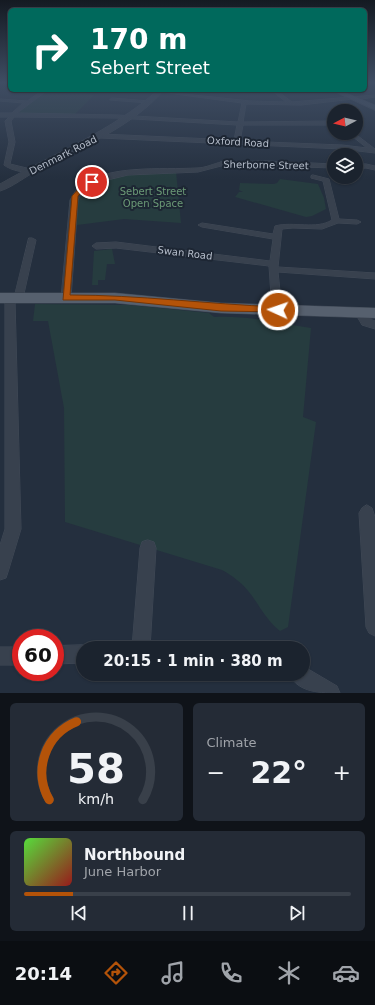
<!DOCTYPE html>
<html lang="en">
<head>
<meta charset="utf-8">
<style>
  body { margin:0; font-family:"DejaVu Sans",sans-serif; background:#242b36; color:#f1f3f6; height:100vh; display:flex; flex-direction:column; font-size:15px; white-space:nowrap }
  * { box-sizing:border-box; margin:0 }
  p { font-size:13px; color:#a0a4aa }
  .icon { flex:none; width:22px; height:22px; fill:none; stroke:currentColor; stroke-width:2; stroke-linecap:round; stroke-linejoin:round }
  .map { position:relative; height:693px; overflow:hidden }
  .panel { display:flex; flex-direction:column; gap:10px; padding:10px; background:#0f1319; flex:1 }
  .panel>* { flex:none }
  .guide { position:absolute; left:8px; top:8px; width:359px; height:84px; border-radius:6px; box-shadow:0 1px 3px #0004,0 0 0 1px #39404a; background:#00695c; color:#fff; overflow:hidden }
  .needle { width:26px; rotate:263deg }
  .controls { position:absolute; left:327px; top:104px; display:grid; gap:8px }
  .controls a { display:grid; place-items:center; width:36px; height:36px; border-radius:50%; background:#1b232e; box-shadow:0 1px 3px #0004,0 0 0 1px #39404a; font-size:20px }
  .speed { position:absolute; left:12px; top:629px; display:flex; gap:8px; font-size:20px; font-weight:700; text-align:center }
  .speed>* { display:grid; place-content:center; width:52px; height:52px; border-radius:50%; background:#1b232e; box-shadow:0 1px 3px #0004,0 0 0 1px #39404a; line-height:1 }
  .speed .limit { border:6px solid #d22; background:#fff; color:#111 }
  .pin { position:absolute; display:grid; place-items:center; width:34px; height:34px; color:#fff; margin:-17px; border:2px solid #fff; border-radius:50%; box-shadow:0 1px 4px #0007 }
  .me { position:absolute; width:44px; margin:-22px; rotate:273deg; stroke-linejoin:round; filter:drop-shadow(0 0 3px #0008) }
  .turn { display:flex; align-items:center; gap:14px; height:84px; padding:0 16px; font-size:18px }
  .turn .icon { width:52px; height:52px; stroke-width:2.5 }
  .turn b { display:block; font-size:28px; line-height:34px }
  .big { font-size:30px; font-weight:700; line-height:1.1 }
  .panel .widget { flex:1; display:flex; flex-direction:column; justify-content:center; gap:6px; min-width:0; padding:0 14px; border-radius:6px; background:#242b36 }
  .panel .dial { align-items:center; gap:0 }
  .dial svg { height:104px; overflow:visible; fill:none; stroke:#39404a; stroke-width:7; stroke-linecap:round; text-anchor:middle }
  .dial text { fill:#f1f3f6; stroke:none }
  .song { display:flex; align-items:center; gap:12px }
  .cover { width:48px; height:48px; border-radius:6px; background:linear-gradient(135deg,hsl(110 70% 55%),hsl(0 70% 35%)) }
  .played { height:4px; border-radius:2px; background:linear-gradient(90deg,#b45309 15%,#39404a 15%) }
  .keys { display:flex; justify-content:space-around; direction:ltr }
  .heat { display:flex; justify-content:space-between; align-items:center; font-size:22px; direction:ltr }
  .panel .tiles { flex:1; display:grid; gap:10px; grid-template-columns:1fr 1fr }
  .widget:last-child { grid-column:span 2 }
  .trip { position:absolute; left:76px; top:641px; width:234px; height:40px; border-radius:20px; background:#1b232e; box-shadow:0 1px 3px #0004,0 0 0 1px #39404a; font-weight:700; line-height:40px; text-align:center }
  .dock { display:flex; height:64px; justify-content:space-around; align-items:center; background:#0b0e12; color:#a0a4aa }
  .dock .icon { width:28px; height:28px }
  .dock .selected { color:#b45309 }
  .dock b { font-size:18px; color:#f1f3f6 }
  .map>svg:first-child { display:block }
</style>
</head>
<body>
<div class="map">
<svg width="375" height="693" viewBox="0 0 375 693">
  <rect width="100%" height="100%" fill="#242f3e"/>
  <g fill="#263c3f">
    <path d="M 47,91 L 73,93 L 76,92 L 94,95 L 74,115 L 22,114 L 19,111 Z"/>
    <path d="M 176,171 L 181,223 L 124,219 L 77,225 L 77,222 L 75,222 C 76,210 76,199 83,190 C 95,175 157,172 176,171 Z"/>
    <path d="M 280,179 L 318,184 L 324,198 L 326,209 L 312,216 L 306,217 L 235,197 L 239,192 L 243,192 L 239,190 L 240,183 L 274,184 L 277,183 Z"/>
    <path d="M 112,249 L 115,264 L 107,264 L 105,280 L 98,280 L 98,285 L 92,285 L 94,251 Z"/>
    <path d="M 35,304 L 129,305 L 209,313 L 214,317 C 246,315 279,323 311,328 L 303,417 L 316,422 L 288,627 L 280,631 C 266,620 260,606 249,592 C 242,583 233,576 222,570 L 65,522 L 64,408 L 48,321 L 33,321 Z"/>
  </g>
  <g fill="none" stroke-linecap="round" stroke-linejoin="round">
    <defs>
      <g id="minor">
        <path d="M 43,90 L 48,90 L 17,113 L 117,115 L 238,122 L 242,103 L 146,90 L 250,101 L 286,102 L 271,90 L 276,90 L 292,102 L 375,95 L 375,97 L 355,100 L 353,99 L 301,105 L 246,104 L 243,122 L 334,121 L 334,125 L 243,125 L 240,141 L 342,145 L 367,148 L 348,133 L 354,133 L 375,149 L 375,153 L 342,149 L 101,138 L 98,136 L 101,134 L 234,140 L 237,125 L 117,118 L 14,117 L 11,121 L 15,142 L 10,164 L 35,170 C 28,175 10,170 4,165 L 9,142 L 5,121 L 9,117 L 0,117 L 0,113 L 12,113 L 23,103 L 0,101 L 0,99 L 27,101 Z"/>
        <path d="M 112,98 L 149,101 L 151,102 L 149,103 L 110,100 Z"/>
        <path d="M 221,162 L 266,161 L 334,164 L 334,168 L 238,165 L 221,166 L 198,172 L 128,175 L 95,183 L 83,190 L 78,200 L 71,298 L 69,300 L 63,300 L 61,298 L 70,200 C 73,196 75,190 79,187 C 106,164 162,170 197,168 C 205,168 213,164 221,162 Z"/>
        <path d="M 366,164 L 375,166 L 375,170 L 366,168 L 356,169 L 356,165 Z"/>
        <path d="M 313,175 L 329,179 L 339,219 L 357,220 L 361,222 L 357,224 L 338,223 L 322,229 L 293,228 L 282,229 L 278,267 L 375,273 L 375,279 L 278,272 L 282,310 L 277,313 L 272,310 L 269,266 L 116,248 L 96,249 L 92,246 L 96,243 L 116,242 L 270,261 L 273,239 L 202,227 L 198,225 L 202,223 L 273,234 L 275,226 C 294,221 316,230 332,220 L 323,181 L 311,178 L 311,176 Z"/>
        <path d="M 29,238 L 32,238 L 36,240 L 23,298 L 21,300 L 15,300 L 21,529 L 8,572 L 6,578 L 0,580 L 0,545 L 5,529 L 5,298 L 10,295 L 14,296 Z"/>
        <path d="M 360,309 C 367,311 368,319 375,321 L 375,329 L 362,325 L 355,313 Z"/>
        <path d="M 367,505 L 372,508 L 375,517 L 375,636 L 369,633 L 366,627 L 359,513 L 362,508 Z"/>
        <path d="M 148,540 L 154,542 L 156,548 L 150,648 L 132,648 L 140,548 L 142,542 Z"/>
        <path d="M 83,645 L 90,648 L 83,648 L 83,663 L 55,664 L 55,646 Z"/>
        <rect x="0" y="647" width="21" height="18"/>
        <path d="M 303,666 L 337,686 L 340,693 C 321,693 298,693 289,674 L 303,674 Z"/>
      </g>
      <path id="tertiary" d="M 158,90 L 164,90 C 131,128 81,147 38,170 C 26,176 13,187 0,191 L 0,184 C 54,153 111,132 158,90 Z"/>
      <path id="secondary" d="M 331,90 L 339,90 L 375,105 L 375,110 Z"/>
      <path id="primary" d="M 0,293 L 115,293 L 221,303 L 375,308 L 375,318 L 221,313 L 115,303 L 0,303 Z"/>
    </defs>
    <use href="#minor" stroke="#414a57" stroke-width="1"/>
    <use href="#tertiary" stroke="#414a57" stroke-width="1"/>
    <use href="#secondary" stroke="#414a57" stroke-width="1"/>
    <use href="#primary" stroke="#414a57" stroke-width="1"/>
    <use href="#minor" fill="#38414e" fill-rule="evenodd"/>
    <use href="#tertiary" fill="#38414e" fill-rule="evenodd"/>
    <use href="#secondary" fill="#465061" fill-rule="evenodd"/>
    <use href="#primary" fill="#56606e" fill-rule="evenodd"/>
  </g>
  <linearGradient id="sky" x2="0" y2="1"><stop stop-color="#141a22"/><stop offset="0.46" stop-color="#3f4d63"/><stop offset="1" stop-color="#3f4d63" stop-opacity="0"/></linearGradient>
  <rect width="375" height="179" fill="url(#sky)"/>
  <path fill="#b45309" stroke="#753606" d="M 92,180 L 94,183 L 86,187 L 78,196 L 70,295 C 139,295 208,304 278,307 L 282,310 L 280,312 L 221,311 L 115,300 L 63,300 L 72,196 L 82,185 Z"/>
  <g text-anchor="middle" dominant-baseline="central" stroke-width="4" stroke-linejoin="round" paint-order="stroke">
    <g font-size="10" fill="#b4bcc9" stroke="#1d2633">
      <text transform="translate(238 142) rotate(3)">Oxford Road</text>
      <text transform="translate(63 155) rotate(-27)">Denmark Road</text>
      <text transform="translate(266 165) rotate(1)">Sherborne Street</text>
      <text transform="translate(185 253) rotate(7)">Swan Road</text>
    </g>
    <g font-size="10" fill="#6b9a76" stroke="#1d2633">
      <text x="153" y="191">Sebert Street<tspan x="153" dy="12">Open Space</tspan></text>
    </g>
  </g>
</svg>
<div class="controls">
<a><svg class="needle" viewBox="-14 -14 28 28"><path d="M0-13l5 13h-10z" fill="#e53935"/><path d="M0 13l5-13h-10z" fill="#a0a4aa"/></svg></a>
<a><svg class="icon" aria-label="layers" viewBox="0 0 24 24"><path d="M12 4l9 5-9 5-9-5zM3 14l9 5 9-5"/></svg></a>
</div>
<div class="speed"><div class="limit">60</div></div>
<div class="pin" style="left:92px;top:182px;background:#d93025"><svg class="icon" aria-label="arrive" viewBox="0 0 24 24"><path d="M6 21V4h12l-3 4 3 4H6"/></svg></div>
<svg class="me" style="left:278px;top:310px" viewBox="-20 -20 40 40"><circle r="17" fill="#b45309" stroke="#fff" stroke-width="3"/><path d="M0-11L8 9 0 5-8 9z" fill="#fff"/></svg>
<div class="trip">20:15 · 1 min · 380 m</div>
<div class="guide">
<div class="turn"><svg class="icon" aria-label="right" viewBox="0 0 24 24"><path d="M7 20v-9h11M14 6l5 5-5 5"/></svg><div><b>170 m</b>Sebert Street</div></div>
</div>
</div>
<section class="panel">
<div class="tiles">
<div class="widget dial"><svg viewBox="0 0 100 80">
<path d="M14 69A42 42 0 1 1 86 69"/>
<path d="M14 69A42 42 0 0 1 35 9" stroke="#b45309"/>
<text x="50" y="56" font-size="32" font-weight="700">58</text>
<text x="50" y="72" font-size="11">km/h</text>
</svg></div>
<div class="widget"><p>Climate</p>
<div class="heat"><a>−</a><b class="big">22°</b><a>+</a></div>
</div>
<div class="widget">
<div class="song"><i class="cover"></i><div><b>Northbound</b><p>June Harbor</p></div></div>
<div class="played"></div>
<div class="keys"><svg class="icon" aria-label="previous" viewBox="0 0 24 24"><path d="M18 5L8 12l10 7zM5 5v14"/></svg><svg class="icon" aria-label="pause" viewBox="0 0 24 24"><path d="M8 5v14M16 5v14"/></svg><svg class="icon" aria-label="next" viewBox="0 0 24 24"><path d="M6 5l10 7-10 7zM19 5v14"/></svg></div>
</div>
</div>
</section>
<nav class="dock">
<b>20:14</b>
<svg class="icon selected" aria-label="directions" viewBox="0 0 24 24"><path d="M12 3l9 9-9 9-9-9zM9 14v-3h6M13 9l2 2-2 2"/></svg>
<svg class="icon" aria-label="music" viewBox="0 0 24 24"><path d="M9 18V5l10-2v13"/><circle cx="6" cy="18" r="3"/><circle cx="16" cy="16" r="3"/></svg>
<svg class="icon" aria-label="phone" viewBox="0 0 24 24"><path d="M5 4h4l2 5-3 2q2 4 5 5l2-3 5 2v4C11 20 4 13 5 4z"/></svg>
<svg class="icon" aria-label="climate" viewBox="0 0 24 24"><path d="M12 3v18M4 7l16 10M4 17L20 7"/></svg>
<svg class="icon" aria-label="car" viewBox="0 0 24 24"><path d="M5 17H2v-5l4-1 3-4h7l3 4 3 1v5h-3M9 17h6M6 11h13"/><circle cx="7" cy="17" r="2"/><circle cx="17" cy="17" r="2"/></svg>
</nav>
</body>
</html>
